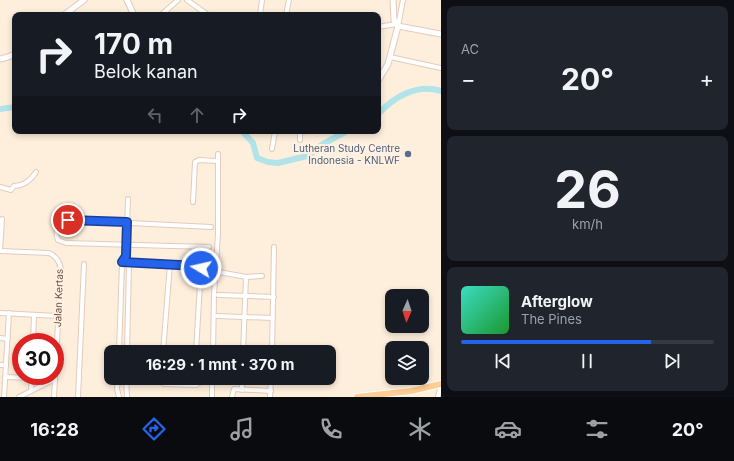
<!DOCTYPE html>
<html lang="id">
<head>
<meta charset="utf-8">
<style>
  body { margin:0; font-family:Inter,sans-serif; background:#20242c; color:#f1f3f6; height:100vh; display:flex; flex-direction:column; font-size:15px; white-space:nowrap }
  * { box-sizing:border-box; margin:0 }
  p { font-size:13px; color:#9ea1a6 }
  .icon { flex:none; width:22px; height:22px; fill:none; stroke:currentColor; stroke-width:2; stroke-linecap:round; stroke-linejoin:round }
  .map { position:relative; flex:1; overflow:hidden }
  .drawer { display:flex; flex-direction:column; gap:6px; padding:6px; background:#0d0f14; width:293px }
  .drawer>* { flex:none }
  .guide { position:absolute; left:12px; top:12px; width:369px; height:122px; border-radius:8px; box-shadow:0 2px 6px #0003; background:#171b24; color:#f1f3f6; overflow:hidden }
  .needle { width:26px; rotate:183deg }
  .fabs { position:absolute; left:385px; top:289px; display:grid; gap:8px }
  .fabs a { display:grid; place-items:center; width:44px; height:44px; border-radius:8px; background:#171b24; box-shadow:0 2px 6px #0003; font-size:20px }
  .speed { position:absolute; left:12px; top:333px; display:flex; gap:8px; font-size:20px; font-weight:700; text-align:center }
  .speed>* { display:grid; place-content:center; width:52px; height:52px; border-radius:50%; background:#171b24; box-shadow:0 2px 6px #0003; line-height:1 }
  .speed .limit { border:6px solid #d22; background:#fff; color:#111 }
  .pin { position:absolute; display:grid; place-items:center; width:34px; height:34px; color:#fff; margin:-17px; border:2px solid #fff; border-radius:50%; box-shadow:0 1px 4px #0007 }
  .me { position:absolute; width:44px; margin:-22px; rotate:279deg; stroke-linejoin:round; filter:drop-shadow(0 0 3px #0008) }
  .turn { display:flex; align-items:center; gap:14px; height:84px; padding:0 16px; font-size:18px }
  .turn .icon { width:52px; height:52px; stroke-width:2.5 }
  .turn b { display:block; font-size:28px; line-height:34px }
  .lanes { display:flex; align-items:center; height:38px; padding:0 16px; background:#0003; justify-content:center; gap:20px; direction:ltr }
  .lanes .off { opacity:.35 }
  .big { font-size:30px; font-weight:700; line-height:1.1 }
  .drawer .widget { flex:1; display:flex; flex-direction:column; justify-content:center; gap:6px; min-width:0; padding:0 14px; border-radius:8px; background:#20242c }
  .drawer .dial { align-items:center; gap:0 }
  .dial b { font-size:52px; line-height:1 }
  .song { display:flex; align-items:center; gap:12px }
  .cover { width:48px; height:48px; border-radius:6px; background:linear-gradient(135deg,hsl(170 70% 55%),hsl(130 70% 35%)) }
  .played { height:4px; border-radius:2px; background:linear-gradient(90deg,#2563eb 75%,#363941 75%) }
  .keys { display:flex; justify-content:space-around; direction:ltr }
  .heat { display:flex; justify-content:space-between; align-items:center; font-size:22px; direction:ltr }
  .trip { position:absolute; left:104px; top:345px; width:232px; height:40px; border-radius:8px; background:#171b24; box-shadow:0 2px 6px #0003; font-weight:700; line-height:40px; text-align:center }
  .tab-bar { display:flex; height:64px; justify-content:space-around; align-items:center; background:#090b0e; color:#9ea1a6 }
  .tab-bar .icon { width:28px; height:28px }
  .tab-bar .on { color:#2563eb }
  .tab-bar b { font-size:18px; color:#f1f3f6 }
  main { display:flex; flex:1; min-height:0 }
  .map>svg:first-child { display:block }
</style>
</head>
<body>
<main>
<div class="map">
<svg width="441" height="397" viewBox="0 0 441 397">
  <rect width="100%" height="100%" fill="#feeedc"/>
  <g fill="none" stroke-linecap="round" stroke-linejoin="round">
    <g stroke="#b0e4e8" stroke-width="6">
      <path d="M 0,109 L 15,107"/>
      <path d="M 378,114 C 394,97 417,83 441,91"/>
      <path d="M 242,131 L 253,143 L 257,158 L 268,162 L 278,163 L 307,156 L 323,144 L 347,131"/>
    </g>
    <defs>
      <g id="minor">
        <path d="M 187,0 L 208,15"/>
        <path d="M 161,15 L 178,0"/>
        <path d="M 260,15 L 262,0"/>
        <path d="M 286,15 L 289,0"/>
        <path d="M 398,26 L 403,0"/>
        <path d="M 378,27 L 396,24"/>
        <path d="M 390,57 L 441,68"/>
        <path d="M 300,131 L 300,140"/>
        <path d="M 300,132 L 308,131"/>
        <path d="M 272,149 L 275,131"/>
        <path d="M 0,187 L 11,190 L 14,186 C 23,186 31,180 36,172"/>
        <path d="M 193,202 L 195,162 L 199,160 L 218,161"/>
        <path d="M 209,247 L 66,243 L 58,240 C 54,230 58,223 68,220 L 211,227"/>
        <path d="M 0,251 L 49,253 C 56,256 59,261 61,268 L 54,397"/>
        <path d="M 0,251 L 2,219"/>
        <path d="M 126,256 L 129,263 L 127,352"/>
        <path d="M 122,263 L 199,265 L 201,267 L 196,352"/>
        <path d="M 219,272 L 246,277 L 243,352"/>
        <path d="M 246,277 L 262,276"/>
        <path d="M 218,295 L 274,297"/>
        <path d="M 0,313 L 58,316"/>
        <path d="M 217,316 L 273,318"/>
        <path d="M 0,338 L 8,339"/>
        <path d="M 33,342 L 34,315"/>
        <path d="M 119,352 L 122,263 L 126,256 L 128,199"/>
        <path d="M 163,352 L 170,264"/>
        <path d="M 213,352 L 214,295 L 218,234 L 218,154"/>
        <path d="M 272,352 L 274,247"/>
        <path d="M 0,365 L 6,365"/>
        <path d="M 5,377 L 32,378"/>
        <path d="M 118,378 L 117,389 L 119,397"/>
        <path d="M 126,378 L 127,397"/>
        <path d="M 161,378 L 161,381 L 164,384 L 196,385 L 199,383 L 200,378"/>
        <path d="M 242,390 L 242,378"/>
        <path d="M 31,391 L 32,376"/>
        <path d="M 4,397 L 9,313"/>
        <path d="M 19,397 L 55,379"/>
        <path d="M 78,397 L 84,264"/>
        <path d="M 212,397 L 212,378"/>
        <path d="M 232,397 L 234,389 L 271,391"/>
        <path d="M 270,397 L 271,378"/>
        <path d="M 438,397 L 441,385"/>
      </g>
      <g id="tertiary">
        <path d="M 127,0 L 134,15"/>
        <path d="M 393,0 L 394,20 L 398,26"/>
        <path d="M 64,15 L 84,0"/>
        <path d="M 398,26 L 441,34"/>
        <path d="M 0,59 L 8,57 L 15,54"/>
        <path d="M 378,81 L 388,64 L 398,26"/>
      </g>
      <path id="primary" d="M 357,397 L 411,391 L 441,384"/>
    </defs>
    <use href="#minor" stroke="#e4cbbb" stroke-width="6"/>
    <use href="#tertiary" stroke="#e4cbbb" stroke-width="7"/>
    <use href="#primary" stroke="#fff" stroke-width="8"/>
    <use href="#minor" stroke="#fff" stroke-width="4"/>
    <use href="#tertiary" stroke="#fff" stroke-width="5"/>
    <use href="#primary" stroke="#ffce92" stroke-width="6"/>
  </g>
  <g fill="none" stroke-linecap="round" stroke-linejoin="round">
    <defs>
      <path id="route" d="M 68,220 L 127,222 L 126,256 L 122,262 L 198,266 L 201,268"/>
    </defs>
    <use href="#route" stroke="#184099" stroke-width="10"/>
    <use href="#route" stroke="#2563eb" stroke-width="7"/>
  </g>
  <circle fill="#5c6f8a" stroke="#fff2e4" stroke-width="1.5" cx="408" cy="154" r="4"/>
  <g text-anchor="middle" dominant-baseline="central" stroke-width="4" stroke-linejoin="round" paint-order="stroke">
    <g font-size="10" fill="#4e5e75" stroke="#fff2e4" text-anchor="end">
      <text x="400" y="148">Lutheran Study Centre<tspan x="400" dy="12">Indonesia - KNLWF</tspan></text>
    </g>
    <g font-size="10" fill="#745244" stroke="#fff2e4">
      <text transform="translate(58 298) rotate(-88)">Jalan Kertas</text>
    </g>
  </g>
</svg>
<div class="fabs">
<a><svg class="needle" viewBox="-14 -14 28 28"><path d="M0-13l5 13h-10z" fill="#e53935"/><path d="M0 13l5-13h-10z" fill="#9ea1a6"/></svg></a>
<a><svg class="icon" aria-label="layers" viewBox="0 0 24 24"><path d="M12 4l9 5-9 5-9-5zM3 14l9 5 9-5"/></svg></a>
</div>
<div class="speed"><div class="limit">30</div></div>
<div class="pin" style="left:68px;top:220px;background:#d93025"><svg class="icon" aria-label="arrive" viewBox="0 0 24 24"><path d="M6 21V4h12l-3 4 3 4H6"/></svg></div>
<svg class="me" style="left:201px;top:268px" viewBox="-20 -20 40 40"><circle r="17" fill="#2563eb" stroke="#fff" stroke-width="3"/><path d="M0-11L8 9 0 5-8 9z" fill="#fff"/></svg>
<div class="trip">16:29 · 1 mnt · 370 m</div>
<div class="guide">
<div class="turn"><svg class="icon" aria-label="right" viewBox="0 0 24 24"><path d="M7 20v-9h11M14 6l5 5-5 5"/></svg><div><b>170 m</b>Belok kanan</div></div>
<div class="lanes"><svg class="icon off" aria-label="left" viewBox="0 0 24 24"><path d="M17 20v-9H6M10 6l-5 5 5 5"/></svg><svg class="icon off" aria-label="ahead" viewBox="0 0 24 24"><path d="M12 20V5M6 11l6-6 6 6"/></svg><svg class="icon" aria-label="right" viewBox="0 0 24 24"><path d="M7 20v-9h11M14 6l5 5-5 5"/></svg></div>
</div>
</div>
<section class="drawer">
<div class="widget"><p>AC</p>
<div class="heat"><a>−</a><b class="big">20°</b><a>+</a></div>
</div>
<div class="widget dial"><b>26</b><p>km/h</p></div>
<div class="widget">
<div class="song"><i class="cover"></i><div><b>Afterglow</b><p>The Pines</p></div></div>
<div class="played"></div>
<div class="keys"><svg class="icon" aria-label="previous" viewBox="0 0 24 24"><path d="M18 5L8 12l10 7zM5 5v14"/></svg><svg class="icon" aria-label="pause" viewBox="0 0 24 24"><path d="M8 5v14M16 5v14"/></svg><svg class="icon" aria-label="next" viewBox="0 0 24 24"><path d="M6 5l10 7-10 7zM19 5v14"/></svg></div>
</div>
</section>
</main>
<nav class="tab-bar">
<b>16:28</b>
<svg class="icon on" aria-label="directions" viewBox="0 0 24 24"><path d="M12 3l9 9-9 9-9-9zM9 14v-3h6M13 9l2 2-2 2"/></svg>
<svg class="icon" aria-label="music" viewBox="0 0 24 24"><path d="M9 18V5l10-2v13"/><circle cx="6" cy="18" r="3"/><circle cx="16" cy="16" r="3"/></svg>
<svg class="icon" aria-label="phone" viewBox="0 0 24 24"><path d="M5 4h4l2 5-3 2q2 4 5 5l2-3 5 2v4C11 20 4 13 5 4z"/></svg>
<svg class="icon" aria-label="climate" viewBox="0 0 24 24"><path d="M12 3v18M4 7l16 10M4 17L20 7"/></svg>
<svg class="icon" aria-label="car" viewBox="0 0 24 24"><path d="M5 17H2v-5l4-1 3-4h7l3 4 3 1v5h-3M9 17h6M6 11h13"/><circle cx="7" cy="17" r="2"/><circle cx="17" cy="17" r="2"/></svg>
<svg class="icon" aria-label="filters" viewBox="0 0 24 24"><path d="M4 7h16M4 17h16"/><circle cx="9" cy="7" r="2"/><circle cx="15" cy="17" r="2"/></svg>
<b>20°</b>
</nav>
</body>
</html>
